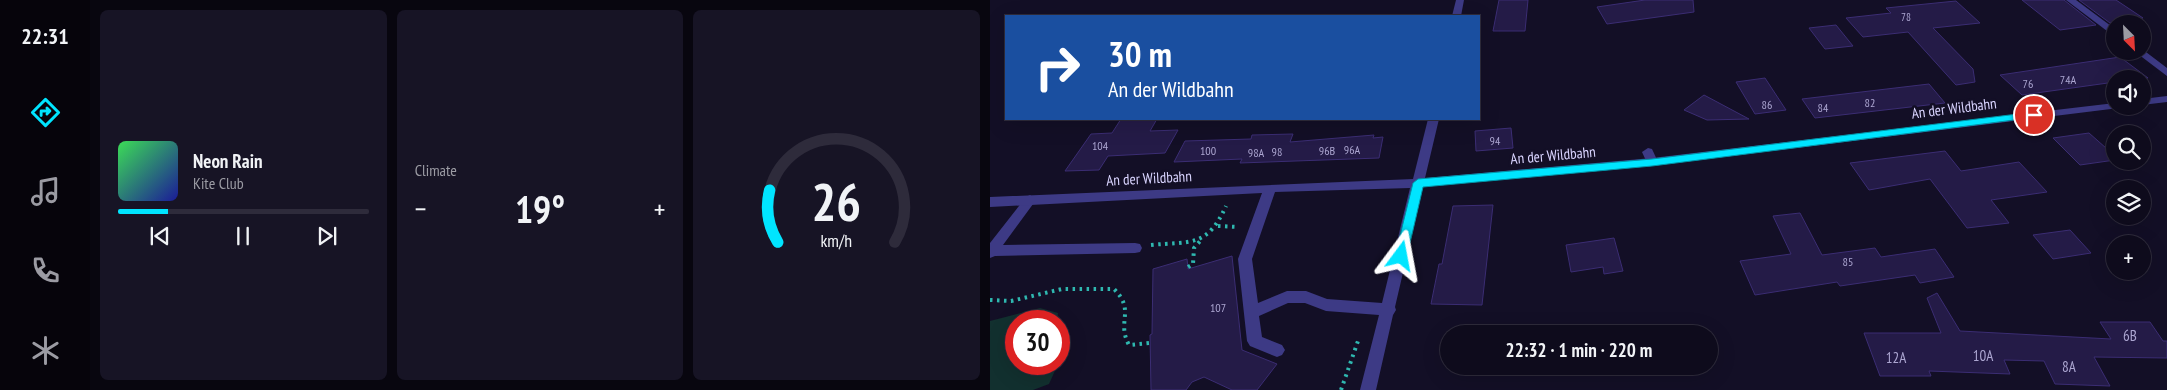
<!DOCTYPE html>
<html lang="en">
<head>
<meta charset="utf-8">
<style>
  body { margin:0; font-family:"PT Sans Narrow",sans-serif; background:#171425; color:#f1f3f6; height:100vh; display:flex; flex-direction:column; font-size:19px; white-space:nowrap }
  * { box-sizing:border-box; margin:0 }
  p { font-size:16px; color:#9b9ba3 }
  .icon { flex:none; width:28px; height:28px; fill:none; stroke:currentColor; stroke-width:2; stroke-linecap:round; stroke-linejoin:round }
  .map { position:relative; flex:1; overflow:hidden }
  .details { display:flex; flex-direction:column; gap:10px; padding:10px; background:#08060f; width:900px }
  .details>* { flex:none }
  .banner { position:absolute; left:15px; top:15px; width:475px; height:105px; border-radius:0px; box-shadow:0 5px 20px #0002,0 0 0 1px #2e2b3b; background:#1a4fa0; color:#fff; overflow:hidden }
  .needle { width:32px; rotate:156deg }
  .fabs { position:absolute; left:1116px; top:15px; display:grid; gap:10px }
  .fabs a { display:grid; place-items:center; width:45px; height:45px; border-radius:50%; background:#0e0b1c; box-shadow:0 5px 20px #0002,0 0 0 1px #2e2b3b; font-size:25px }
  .speed { position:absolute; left:15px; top:310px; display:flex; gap:10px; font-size:25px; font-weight:700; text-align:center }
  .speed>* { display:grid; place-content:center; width:65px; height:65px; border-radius:50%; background:#0e0b1c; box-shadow:0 5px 20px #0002,0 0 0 1px #2e2b3b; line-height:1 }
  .speed .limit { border:8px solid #d22; background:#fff; color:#111 }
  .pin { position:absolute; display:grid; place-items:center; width:42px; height:42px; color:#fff; margin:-21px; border:2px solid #fff; border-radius:50%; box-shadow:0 1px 5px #0007 }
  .me { position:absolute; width:55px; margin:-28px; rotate:13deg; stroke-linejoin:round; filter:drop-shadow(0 0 4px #0008) }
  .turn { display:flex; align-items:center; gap:18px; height:105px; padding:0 20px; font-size:22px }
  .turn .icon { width:65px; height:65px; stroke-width:2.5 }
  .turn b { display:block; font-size:35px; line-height:42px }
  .big { font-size:38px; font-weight:600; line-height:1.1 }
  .details .card { flex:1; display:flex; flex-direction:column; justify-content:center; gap:8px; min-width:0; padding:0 18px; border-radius:8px; background:#171425 }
  .details .dial { align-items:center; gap:0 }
  .dial svg { height:130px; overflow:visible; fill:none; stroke:#2e2b3b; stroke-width:7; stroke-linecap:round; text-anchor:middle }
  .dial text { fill:#f1f3f6; stroke:none }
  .song { display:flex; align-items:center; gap:15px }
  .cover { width:60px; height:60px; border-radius:8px; background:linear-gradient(135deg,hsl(130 70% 55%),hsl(240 70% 35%)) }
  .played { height:5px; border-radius:2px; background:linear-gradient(90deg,#00e5ff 20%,#2e2b3b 20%) }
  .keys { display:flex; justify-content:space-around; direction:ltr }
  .heat { display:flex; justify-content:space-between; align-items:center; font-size:28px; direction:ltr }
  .details .tiles { flex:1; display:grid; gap:10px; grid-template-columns:repeat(3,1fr) }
  .trip { position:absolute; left:450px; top:325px; width:278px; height:50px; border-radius:25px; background:#0e0b1c; box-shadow:0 5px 20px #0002,0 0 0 1px #2e2b3b; font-weight:600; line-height:50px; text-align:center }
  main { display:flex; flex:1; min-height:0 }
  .menu { display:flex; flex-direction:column; width:90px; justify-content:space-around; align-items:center; background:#06040b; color:#9b9ba3 }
  .menu .icon { width:35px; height:35px }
  .menu .active { color:#00e5ff }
  .menu b { font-size:22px; color:#f1f3f6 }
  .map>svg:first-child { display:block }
</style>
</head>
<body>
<main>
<nav class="menu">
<b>22:31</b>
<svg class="icon active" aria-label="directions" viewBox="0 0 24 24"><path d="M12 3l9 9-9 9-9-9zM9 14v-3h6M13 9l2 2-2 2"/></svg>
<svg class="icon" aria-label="music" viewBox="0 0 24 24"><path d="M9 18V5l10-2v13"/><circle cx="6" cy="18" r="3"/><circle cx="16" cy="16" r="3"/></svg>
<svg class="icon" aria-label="phone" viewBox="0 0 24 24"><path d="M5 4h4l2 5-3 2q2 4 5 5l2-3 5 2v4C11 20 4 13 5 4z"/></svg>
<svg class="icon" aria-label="climate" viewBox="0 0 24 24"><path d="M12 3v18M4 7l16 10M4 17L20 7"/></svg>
</nav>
<section class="details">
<div class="tiles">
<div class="card">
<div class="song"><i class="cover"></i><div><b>Neon Rain</b><p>Kite Club</p></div></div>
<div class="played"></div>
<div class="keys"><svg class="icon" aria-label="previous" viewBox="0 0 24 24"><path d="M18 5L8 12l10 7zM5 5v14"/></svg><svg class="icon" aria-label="pause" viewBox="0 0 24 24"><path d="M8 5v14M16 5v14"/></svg><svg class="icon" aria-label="next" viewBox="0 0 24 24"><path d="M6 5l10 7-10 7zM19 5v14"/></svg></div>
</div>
<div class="card"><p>Climate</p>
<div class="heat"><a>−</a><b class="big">19°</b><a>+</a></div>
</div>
<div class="card dial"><svg viewBox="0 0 100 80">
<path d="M14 69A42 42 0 1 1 86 69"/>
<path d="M14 69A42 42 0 0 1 9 37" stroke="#00e5ff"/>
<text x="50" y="56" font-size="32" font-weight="700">26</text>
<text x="50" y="72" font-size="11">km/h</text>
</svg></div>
</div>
</section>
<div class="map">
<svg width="1177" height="390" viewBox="0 0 1177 390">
  <rect width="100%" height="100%" fill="#130f26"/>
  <path fill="#12302f" d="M 50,308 L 68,313 L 67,321 L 26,321 L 26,364 L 68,364 L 59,384 L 43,390 L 0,390 L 0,321 Z"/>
  <g fill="#241b47" stroke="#3b2d73">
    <path d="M 509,0 L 538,0 L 535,31 L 503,31 Z"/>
    <path d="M 655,0 L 703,0 L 704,12 L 617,24 L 607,7 Z"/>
    <path d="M 1032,0 L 1074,0 L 1106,25 L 1070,30 Z"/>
    <path d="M 1089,0 L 1126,0 L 1153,18 L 1120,23 Z"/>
    <path d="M 966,1 L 990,23 L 943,28 L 983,69 L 985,82 L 966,85 L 918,32 L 873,37 L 856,18 L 901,13 L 896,8 Z"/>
    <path d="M 846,25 L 863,46 L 835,49 L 819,28 Z"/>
    <path d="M 1130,57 L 1158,78 L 1125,79 L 1125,82 L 1032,95 L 1010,75 Z"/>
    <path d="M 775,78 L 796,110 L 765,114 L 746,82 Z"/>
    <path d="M 939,84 L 955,103 L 825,118 L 812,99 Z"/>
    <path d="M 714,95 L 759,119 L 717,120 L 694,110 Z"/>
    <path d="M 131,119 L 167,119 L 160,131 L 188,130 L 175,153 L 118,156 L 109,170 L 75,171 L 101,134 L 122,133 Z"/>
    <path d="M 521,128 L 523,148 L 486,151 L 485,131 Z"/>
    <path d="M 1099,133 L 1125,156 L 1125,160 L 1090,165 L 1063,138 Z"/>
    <path d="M 303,134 L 300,142 L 384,135 L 383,138 L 393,137 L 389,158 L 250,163 L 252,159 L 184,162 L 195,141 L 261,139 L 262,135 Z"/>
    <path d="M 955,151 L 971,171 L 1029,162 L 1057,192 L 1001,200 L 1019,223 L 977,228 L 940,179 L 879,190 L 860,163 Z"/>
    <path d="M 503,205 L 492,305 L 441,304 L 449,264 L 452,264 L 463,206 Z"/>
    <path d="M 810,213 L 832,255 L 885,248 L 891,257 L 945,249 L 964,277 L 930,283 L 925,275 L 850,286 L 847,282 L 765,295 L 750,261 L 801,254 L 783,216 Z"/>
    <path d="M 1080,230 L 1101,253 L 1063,259 L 1043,235 Z"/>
    <path d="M 624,238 L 633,271 L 614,274 L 613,267 L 581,272 L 576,245 Z"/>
    <path d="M 242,256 L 252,350 L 287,364 L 267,390 L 242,390 L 214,377 L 202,382 L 196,390 L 161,390 L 160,335 L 162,334 L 163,269 L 197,259 L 198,269 Z"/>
    <path d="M 947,293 L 970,331 L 1121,339 L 1110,322 L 1160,322 L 1173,341 L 1177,341 L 1177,358 L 1104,357 L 1120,386 L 1065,384 L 1054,361 L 1014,360 L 1020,374 L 939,371 L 941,376 L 890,376 L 874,333 L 951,333 L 937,298 Z"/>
  </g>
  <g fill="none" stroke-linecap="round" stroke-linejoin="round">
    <g stroke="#2fb8b0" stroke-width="4" stroke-dasharray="2.5 4.5" stroke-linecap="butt">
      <path d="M 228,226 L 248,227"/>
      <path d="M 161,245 C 201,241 217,248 236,206"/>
      <path d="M 198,267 L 203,264 L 204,248 L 211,240"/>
      <path d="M 0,300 L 21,301 L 72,289 L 124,289 C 146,311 126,321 139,345 L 160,343"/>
      <path d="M 351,390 L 368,341"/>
    </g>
    <g fill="#3d3a85" fill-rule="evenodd">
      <path d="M 658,148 L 662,149 L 668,162 L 666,165 L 662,166 L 658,165 L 652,152 Z"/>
      <path d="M 40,195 L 46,200 L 13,245 L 145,243 L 150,244 L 152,248 L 150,252 L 145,253 L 5,256 L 0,258 L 0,243 L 36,197 Z"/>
    </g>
    <g fill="#3d3a85" fill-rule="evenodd">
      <path d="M 466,0 L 474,0 L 471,16 L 462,16 Z"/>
      <path d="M 1076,0 L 1086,0 L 1125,29 L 1125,37 Z"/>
      <path d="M 1152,49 L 1177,68 L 1177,76 L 1144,51 L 1152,51 Z"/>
      <path d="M 1177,96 L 1177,102 L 1152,105 L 1152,99 Z"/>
      <path d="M 1125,103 L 1125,106 L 1130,106 L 1129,108 L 662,166 L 433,187 L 405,307 L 406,310 L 403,315 L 386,390 L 370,390 L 389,315 L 336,311 L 315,303 L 298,303 L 269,316 L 272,337 L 292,345 L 295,350 L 292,355 L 287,357 L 260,346 L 257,341 L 248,259 L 272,193 L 0,207 L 0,197 L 423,179 L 438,119 L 449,119 L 435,178 L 662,158 ZM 420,188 L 392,303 L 337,299 L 316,291 L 297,291 L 268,303 L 262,259 L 285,192 Z"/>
    </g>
  </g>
  <path fill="#00e5ff" stroke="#0095a6" d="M 1044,112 L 1048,113 L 1048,117 L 662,166 L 433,187 L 417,256 L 411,261 L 405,256 L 423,183 L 428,179 L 662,159 Z"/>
  <g text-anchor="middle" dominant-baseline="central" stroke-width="5" stroke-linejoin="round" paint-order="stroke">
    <g font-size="11" fill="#aca6d1">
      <text x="916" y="17">78</text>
    </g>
    <g font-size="12" fill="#aca6d1">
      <text x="1078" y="79">74A</text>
      <text x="1038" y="83">76</text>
      <text x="880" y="102">82</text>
      <text x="777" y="104">86</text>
      <text x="833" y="107">84</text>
      <text x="505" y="140">94</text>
      <text x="110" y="145">104</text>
      <text x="362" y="149">96A</text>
      <text x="218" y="150">100</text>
      <text x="337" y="150">96B</text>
      <text x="287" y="151">98</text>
      <text x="266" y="152">98A</text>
      <text x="858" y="261">85</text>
      <text x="228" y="307">107</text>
    </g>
    <g font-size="15" fill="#d9d4ff" stroke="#130f26">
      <text transform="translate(964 108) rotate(-7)">An der Wildbahn</text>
      <text transform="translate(563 155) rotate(-5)">An der Wildbahn</text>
      <text transform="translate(159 178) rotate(-3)">An der Wildbahn</text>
    </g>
    <g font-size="15" fill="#aca6d1">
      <text x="1140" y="335">6B</text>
      <text x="993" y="355">10A</text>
      <text x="906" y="357">12A</text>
      <text x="1079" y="366">8A</text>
    </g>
  </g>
</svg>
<div class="fabs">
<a><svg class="needle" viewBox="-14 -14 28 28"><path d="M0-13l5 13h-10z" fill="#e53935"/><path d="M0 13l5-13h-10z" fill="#9b9ba3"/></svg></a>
<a><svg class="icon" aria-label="sound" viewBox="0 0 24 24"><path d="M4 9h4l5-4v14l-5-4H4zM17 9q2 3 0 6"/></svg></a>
<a><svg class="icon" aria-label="search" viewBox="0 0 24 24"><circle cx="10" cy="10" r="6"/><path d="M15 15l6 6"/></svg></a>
<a><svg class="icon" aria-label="layers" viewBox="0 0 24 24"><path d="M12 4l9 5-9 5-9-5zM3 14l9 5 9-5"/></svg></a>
<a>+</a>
</div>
<div class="speed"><div class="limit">30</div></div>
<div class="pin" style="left:1044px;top:115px;background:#d93025"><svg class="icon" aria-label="arrive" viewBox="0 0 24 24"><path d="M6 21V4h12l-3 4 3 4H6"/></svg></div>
<svg class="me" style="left:411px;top:256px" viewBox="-20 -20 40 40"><path d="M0-17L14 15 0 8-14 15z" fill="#00e5ff" stroke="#fff" stroke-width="4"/></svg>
<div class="trip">22:32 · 1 min · 220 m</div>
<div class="banner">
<div class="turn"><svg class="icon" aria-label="right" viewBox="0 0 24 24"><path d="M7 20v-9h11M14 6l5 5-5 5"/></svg><div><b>30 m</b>An der Wildbahn</div></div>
</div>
</div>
</main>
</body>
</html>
